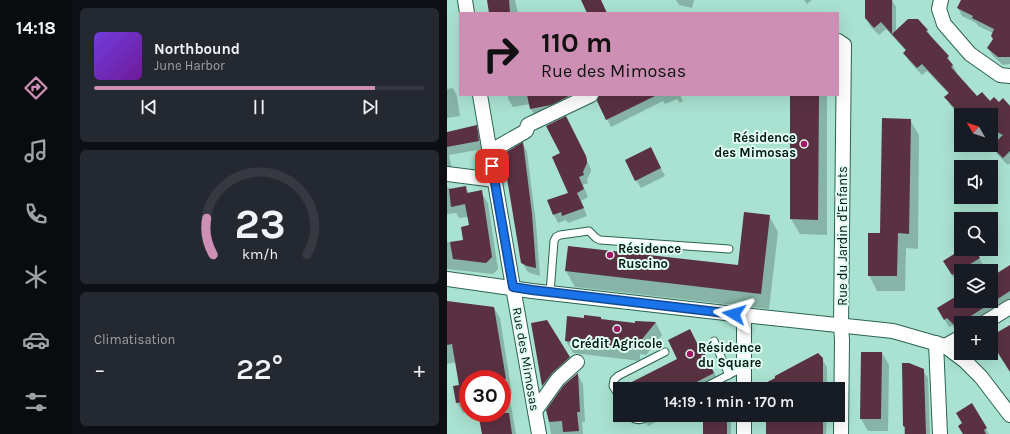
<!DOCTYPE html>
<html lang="fr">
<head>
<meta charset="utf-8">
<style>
  body { margin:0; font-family:Karla,sans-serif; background:#242831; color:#f1f3f6; height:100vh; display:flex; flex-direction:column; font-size:15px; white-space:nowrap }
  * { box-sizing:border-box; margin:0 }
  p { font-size:13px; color:#9ea1a6 }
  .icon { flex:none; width:22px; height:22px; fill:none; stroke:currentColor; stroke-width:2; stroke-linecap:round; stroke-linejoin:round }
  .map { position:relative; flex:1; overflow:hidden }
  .panel { display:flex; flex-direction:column; gap:8px; padding:8px; background:#0d0f14; width:375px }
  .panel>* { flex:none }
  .top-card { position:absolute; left:12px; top:12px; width:380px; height:84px; border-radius:0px; box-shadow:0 4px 16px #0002; background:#cd90b4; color:#111; overflow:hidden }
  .needle { width:26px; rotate:309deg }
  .buttons { position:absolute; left:507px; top:108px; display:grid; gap:8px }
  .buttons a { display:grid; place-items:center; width:44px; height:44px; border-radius:0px; background:#171b24; box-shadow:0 4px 16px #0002; font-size:20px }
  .speed { position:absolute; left:12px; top:370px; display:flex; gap:8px; font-size:20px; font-weight:700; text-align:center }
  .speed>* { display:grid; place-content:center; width:52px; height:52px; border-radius:50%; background:#171b24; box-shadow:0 4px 16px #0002; line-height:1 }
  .speed .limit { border:6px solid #d22; background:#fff; color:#111 }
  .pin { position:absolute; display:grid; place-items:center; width:34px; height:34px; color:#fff; margin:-17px; border-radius:8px; box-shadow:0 2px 6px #0006 }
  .me { position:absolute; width:44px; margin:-22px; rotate:277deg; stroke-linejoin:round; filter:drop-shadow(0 0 3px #0008) }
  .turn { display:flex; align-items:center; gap:14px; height:84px; padding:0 16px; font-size:18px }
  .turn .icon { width:52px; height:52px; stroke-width:2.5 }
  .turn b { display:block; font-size:28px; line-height:34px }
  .big { font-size:30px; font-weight:600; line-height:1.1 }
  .panel .widget { flex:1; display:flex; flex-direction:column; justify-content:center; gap:6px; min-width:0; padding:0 14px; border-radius:6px; background:#242831 }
  .panel .dial { align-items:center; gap:0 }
  .dial svg { height:104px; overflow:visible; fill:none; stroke:#363941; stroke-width:7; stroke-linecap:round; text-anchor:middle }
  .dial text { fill:#f1f3f6; stroke:none }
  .song { display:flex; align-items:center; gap:12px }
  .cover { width:48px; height:48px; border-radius:6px; background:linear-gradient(135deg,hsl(260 70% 55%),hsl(280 70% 35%)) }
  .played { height:4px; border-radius:2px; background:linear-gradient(90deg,#cd90b4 85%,#363941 85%) }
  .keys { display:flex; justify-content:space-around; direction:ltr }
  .heat { display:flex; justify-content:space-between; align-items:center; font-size:22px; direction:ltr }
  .trip { position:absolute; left:166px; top:382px; width:232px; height:40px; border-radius:0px; background:#171b24; box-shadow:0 4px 16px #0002; font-weight:600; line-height:40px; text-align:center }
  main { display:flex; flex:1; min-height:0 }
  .tab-bar { display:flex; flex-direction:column; width:72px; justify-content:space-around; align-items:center; background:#090b0e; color:#9ea1a6 }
  .tab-bar .icon { width:28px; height:28px }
  .tab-bar .on { color:#cd90b4 }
  .tab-bar b { font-size:18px; color:#f1f3f6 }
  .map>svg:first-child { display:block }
</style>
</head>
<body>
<main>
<nav class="tab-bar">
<b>14:18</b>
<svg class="icon on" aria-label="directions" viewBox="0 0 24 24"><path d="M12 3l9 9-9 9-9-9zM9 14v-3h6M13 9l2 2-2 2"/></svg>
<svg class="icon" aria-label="music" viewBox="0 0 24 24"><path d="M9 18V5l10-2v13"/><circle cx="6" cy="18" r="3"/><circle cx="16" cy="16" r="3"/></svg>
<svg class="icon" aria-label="phone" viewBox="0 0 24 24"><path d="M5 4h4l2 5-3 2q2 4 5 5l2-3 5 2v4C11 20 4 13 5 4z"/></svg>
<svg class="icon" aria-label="climate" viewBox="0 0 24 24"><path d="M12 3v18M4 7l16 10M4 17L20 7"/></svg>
<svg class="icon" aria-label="car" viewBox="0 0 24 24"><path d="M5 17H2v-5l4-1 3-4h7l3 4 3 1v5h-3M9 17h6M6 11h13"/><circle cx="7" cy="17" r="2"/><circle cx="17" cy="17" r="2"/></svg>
<svg class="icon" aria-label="filters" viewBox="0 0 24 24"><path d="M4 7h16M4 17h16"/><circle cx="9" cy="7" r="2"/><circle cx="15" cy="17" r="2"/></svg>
</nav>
<section class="panel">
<div class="widget">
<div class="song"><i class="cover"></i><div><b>Northbound</b><p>June Harbor</p></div></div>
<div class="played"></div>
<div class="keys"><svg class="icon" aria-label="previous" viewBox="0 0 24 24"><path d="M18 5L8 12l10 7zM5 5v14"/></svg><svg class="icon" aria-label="pause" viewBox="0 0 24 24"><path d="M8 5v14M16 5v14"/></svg><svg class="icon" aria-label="next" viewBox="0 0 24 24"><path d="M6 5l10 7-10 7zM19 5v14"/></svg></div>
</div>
<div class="widget dial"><svg viewBox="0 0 100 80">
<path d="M14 69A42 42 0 1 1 86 69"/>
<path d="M14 69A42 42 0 0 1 9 41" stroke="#cd90b4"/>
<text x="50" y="56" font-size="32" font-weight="700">23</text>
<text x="50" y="72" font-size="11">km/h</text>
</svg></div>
<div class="widget"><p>Climatisation</p>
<div class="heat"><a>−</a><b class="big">22°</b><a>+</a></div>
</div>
</section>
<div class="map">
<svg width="563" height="434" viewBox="0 0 563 434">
  <rect width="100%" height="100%" fill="#a9e2d1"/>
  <g fill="#0003">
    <path d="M 41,0 L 68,0 L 71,13 L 43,13 Z"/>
    <path d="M 229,0 L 247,0 L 245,8 L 232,5 Z"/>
    <path d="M 357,0 L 365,0 L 360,4 Z"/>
    <path d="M 419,0 L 477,0 L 445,0 L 449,7 L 449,31 L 480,30 L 485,38 L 501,57 L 510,73 L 509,74 L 530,98 L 543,102 L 552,103 L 563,107 L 563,163 L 561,165 L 550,154 L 546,146 L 553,139 L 546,136 L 544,135 L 544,115 L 514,115 L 514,117 L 503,105 L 499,97 L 502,94 L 480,71 L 475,75 L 462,61 L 457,53 L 459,51 L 439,29 L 432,35 L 423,26 L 419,17 Z"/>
    <path d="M 515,0 L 563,0 L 563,64 L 556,65 L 546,56 L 541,48 L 547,39 L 546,33 L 531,26 L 529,23 L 515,16 L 511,8 Z"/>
    <path d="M 6,88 L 10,96 L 13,116 L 0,118 L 0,89 Z"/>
    <path d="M 61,95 L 119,95 L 121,106 L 89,117 L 84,109 L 83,104 L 66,107 L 61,99 Z"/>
    <path d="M 156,95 L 233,95 L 236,101 L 233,103 L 230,99 L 218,104 L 216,101 L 164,127 L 151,101 Z"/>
    <path d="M 344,95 L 380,95 L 380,235 L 353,234 L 344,219 Z"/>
    <path d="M 463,120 L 472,135 L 471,249 L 459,248 L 458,291 L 430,291 L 422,275 L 434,234 Z"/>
    <path d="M 123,126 L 144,169 L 144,171 L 140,180 L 141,183 L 136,185 L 141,197 L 134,201 L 140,216 L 121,223 L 119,220 L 111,223 L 107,215 L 122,193 L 114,154 Z"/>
    <path d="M 29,127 L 33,134 L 36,149 L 2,155 L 5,169 L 0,169 L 0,133 Z"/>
    <path d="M 76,144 L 80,152 L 89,223 L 93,276 L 83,273 L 80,271 L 75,262 Z"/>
    <path d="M 208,157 L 218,176 L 194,188 L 189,180 Z"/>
    <path d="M 0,187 L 2,188 L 3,189 L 18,187 L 22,193 L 34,192 L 41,203 L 51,269 L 46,274 L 0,269 L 0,242 L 18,244 L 23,226 L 21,217 L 12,218 L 9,213 L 0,214 Z"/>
    <path d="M 322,216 L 331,232 L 322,309 L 128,287 L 119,271 L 122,247 L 292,266 Z"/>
    <path d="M 518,249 L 527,249 L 536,265 L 527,271 L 514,271 L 514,279 L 509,282 L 497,262 Z"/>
    <path d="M 563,266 L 563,302 L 529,323 L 514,323 L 514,333 L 513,333 L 505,326 L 502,327 L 492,309 L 514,296 L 514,301 L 544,301 L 544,278 Z"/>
    <path d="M 0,302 L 47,308 L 53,318 L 65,394 L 62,394 L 69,434 L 36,434 L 32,413 L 55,413 L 55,379 L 21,379 L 21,413 L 16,413 L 10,403 L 13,386 L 9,362 L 0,364 Z"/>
    <path d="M 121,317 L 138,319 L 154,318 L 155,321 L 189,324 L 189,322 L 209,323 L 215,335 L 199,355 L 193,354 L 193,361 L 126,353 L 119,341 Z"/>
    <path d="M 99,321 L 126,365 L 100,393 L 96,386 L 86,324 Z"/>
    <path d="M 255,349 L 263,364 L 275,389 L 182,389 L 232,360 Z"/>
    <path d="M 435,353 L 442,365 L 441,431 L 421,431 L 414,419 Z"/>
    <path d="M 375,359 L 380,367 L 380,389 L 321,389 Z"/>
    <path d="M 456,364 L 476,370 L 481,378 L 483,434 L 457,434 Z"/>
    <path d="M 130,374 L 136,384 L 138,422 L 135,422 L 136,434 L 104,434 L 100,410 Z"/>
    <path d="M 525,405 L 542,434 L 516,434 L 516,423 Z"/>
    <path d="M 195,415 L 223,415 L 201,426 Z"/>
    <path d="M 262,415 L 284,415 L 284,434 L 257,434 L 262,422 Z"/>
    <path d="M 320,415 L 380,415 L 379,434 L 320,434 Z"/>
  </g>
  <g fill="#593142">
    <path d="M 40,0 L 62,0 L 63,13 L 42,13 Z"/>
    <path d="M 134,0 L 154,0 L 160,13 L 140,13 Z"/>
    <path d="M 418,0 L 445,0 L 445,34 L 461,19 L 471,19 L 481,30 L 479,31 L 502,56 L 500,58 L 506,65 L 504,67 L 530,96 L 535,92 L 543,101 L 547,97 L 552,102 L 556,98 L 563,106 L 563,151 L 556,158 L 544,146 L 556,135 L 548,131 L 550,129 L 544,122 L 544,115 L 514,115 L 497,97 L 502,93 L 475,64 L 470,68 L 456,53 L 459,50 L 434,22 L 427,28 L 418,18 Z"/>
    <path d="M 514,0 L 563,0 L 563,57 L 551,57 L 540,48 L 546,39 L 544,36 L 547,29 L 525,18 L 526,16 L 510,8 Z"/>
    <path d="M 80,95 L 124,95 L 104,105 L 83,109 Z"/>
    <path d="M 152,95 L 210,95 L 159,120 L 150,101 Z"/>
    <path d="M 343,95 L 372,95 L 371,220 L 343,219 Z"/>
    <path d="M 119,116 L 139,156 L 140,160 L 140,163 L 136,172 L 137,175 L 132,177 L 137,189 L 130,193 L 137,208 L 115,216 L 114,212 L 106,215 L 100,200 L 121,193 L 105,157 L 113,153 L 99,126 Z"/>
    <path d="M 435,118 L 464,119 L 462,234 L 451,233 L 450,276 L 421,276 L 421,233 L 433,233 Z"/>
    <path d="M 30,125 L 32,141 L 0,147 L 0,132 Z"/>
    <path d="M 76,142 L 85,214 L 89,268 L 80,266 L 74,263 L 56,154 Z"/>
    <path d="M 204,147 L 214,168 L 188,181 L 178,160 Z"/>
    <path d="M 19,186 L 20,193 L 35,190 L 45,257 L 39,263 L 6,259 L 3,242 L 16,240 L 14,227 L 22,225 L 18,204 L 4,207 L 2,189 Z"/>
    <path d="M 297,212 L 323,215 L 314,294 L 118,271 L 121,246 L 291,265 Z"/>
    <path d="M 515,249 L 528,249 L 533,258 L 505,275 L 496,261 Z"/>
    <path d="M 563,265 L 563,291 L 508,326 L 500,318 L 497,320 L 490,308 L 513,294 L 514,297 L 514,301 L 544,301 L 544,277 Z"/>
    <path d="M 0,301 L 47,307 L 59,379 L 21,379 L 21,401 L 9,403 L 6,386 L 12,385 L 5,344 L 0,345 Z"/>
    <path d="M 137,315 L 154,317 L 154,319 L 188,323 L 188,321 L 209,322 L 192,343 L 187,343 L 186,349 L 118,341 L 120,316 L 137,318 Z"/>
    <path d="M 100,320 L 123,357 L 105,373 L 95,386 L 84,323 Z"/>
    <path d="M 563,325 L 563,372 L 544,342 L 544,336 Z"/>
    <path d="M 243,329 L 253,349 L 255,348 L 267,373 L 236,389 L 174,389 L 173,388 L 230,359 L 221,340 Z"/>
    <path d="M 414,352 L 435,352 L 434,419 L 413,419 Z"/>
    <path d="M 371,353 L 376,358 L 376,389 L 307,389 L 328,378 L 328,376 L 356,361 Z"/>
    <path d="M 455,363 L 462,363 L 477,369 L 477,372 L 479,434 L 458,434 L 458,427 L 456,426 Z"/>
    <path d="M 131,373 L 133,412 L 130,412 L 132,431 L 116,432 L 115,421 L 102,422 L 99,410 L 117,385 Z"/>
    <path d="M 525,403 L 540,428 L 537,430 L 539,434 L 516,434 L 511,426 L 515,423 L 509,413 Z"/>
    <path d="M 31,413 L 62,413 L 65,434 L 35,434 Z"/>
    <path d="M 261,415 L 280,415 L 280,434 L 256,434 L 256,421 L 261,421 Z"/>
    <rect x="319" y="415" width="57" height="19"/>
  </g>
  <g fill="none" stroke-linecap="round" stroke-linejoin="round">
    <defs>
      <g id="service">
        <path d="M 103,293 L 107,241 L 109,237 L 113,235 L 142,231 L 149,238 L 153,240 L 282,249"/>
        <path d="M 267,341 L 282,375"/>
        <path d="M 254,389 L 297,367"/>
        <path d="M 173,397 L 166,386 L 167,380 L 171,376 L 218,352"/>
        <path d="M 183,415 C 189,423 197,419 204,415"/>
      </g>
      <g id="minor">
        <path d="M 18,0 L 20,13"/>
        <path d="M 494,0 L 492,9 L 497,24 L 523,54 L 553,75 L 563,76"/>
        <path d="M 391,41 L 397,45 L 394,325 L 395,340 L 394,434"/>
        <path d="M 33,95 L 66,287 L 92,434"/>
        <path d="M 42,152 L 79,131 L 81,125 L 144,95"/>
        <path d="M 0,174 L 48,180"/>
        <path d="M 0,279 L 85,291 L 287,314 L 446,331 L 498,346 L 518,361 L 534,377 L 563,415"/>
        <path d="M 537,323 L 563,307"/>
        <path d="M 489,343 L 493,434"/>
        <path d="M 498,346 L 514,337"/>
        <path d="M 297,389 L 297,315"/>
        <path d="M 88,411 L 111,379 L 130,362"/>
        <path d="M 297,434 L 297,415"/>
      </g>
    </defs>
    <use href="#service" stroke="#2c6254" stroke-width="9"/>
    <use href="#minor" stroke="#2c6254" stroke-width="16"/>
    <use href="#service" stroke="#fff" stroke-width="7"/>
    <use href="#minor" stroke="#fff" stroke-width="14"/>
  </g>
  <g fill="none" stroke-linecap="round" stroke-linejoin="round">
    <defs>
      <path id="route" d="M 45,166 L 66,287 L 85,290 L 287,314"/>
    </defs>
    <use href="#route" stroke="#114b97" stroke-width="10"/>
    <use href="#route" stroke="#1a73e8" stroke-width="7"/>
  </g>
  <g fill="#a11863" stroke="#e0fcf3" stroke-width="1.5">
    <circle cx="357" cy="144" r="4"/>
    <circle cx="163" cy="255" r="4"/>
    <circle cx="170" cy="329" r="4"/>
    <circle cx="243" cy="354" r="4"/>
  </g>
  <g text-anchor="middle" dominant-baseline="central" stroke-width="4" stroke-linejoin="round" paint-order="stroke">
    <g font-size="13" font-weight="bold" fill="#041914" stroke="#e0fcf3" text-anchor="start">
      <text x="349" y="137" text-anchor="end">Résidence<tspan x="349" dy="15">des Mimosas</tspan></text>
      <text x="171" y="248">Résidence<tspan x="171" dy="15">Ruscino</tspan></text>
      <text x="170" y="343" text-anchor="middle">Crédit Agricole</text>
      <text x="251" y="347">Résidence<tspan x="251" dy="15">du Square</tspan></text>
    </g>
    <g font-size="13" fill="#041914" stroke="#e0fcf3">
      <text transform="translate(395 236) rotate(-90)">Rue du Jardin d'Enfants</text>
      <text transform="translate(79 359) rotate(80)">Rue des Mimosas</text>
    </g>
  </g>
</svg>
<div class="buttons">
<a><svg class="needle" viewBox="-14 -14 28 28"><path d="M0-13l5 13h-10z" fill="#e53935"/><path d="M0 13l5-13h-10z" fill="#9ea1a6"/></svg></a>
<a><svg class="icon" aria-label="sound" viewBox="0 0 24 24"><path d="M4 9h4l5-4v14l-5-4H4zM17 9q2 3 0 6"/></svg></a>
<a><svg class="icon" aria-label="search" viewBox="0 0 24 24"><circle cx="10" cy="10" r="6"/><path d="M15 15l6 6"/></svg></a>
<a><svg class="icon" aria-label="layers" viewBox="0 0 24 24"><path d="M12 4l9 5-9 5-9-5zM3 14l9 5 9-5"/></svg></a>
<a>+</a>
</div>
<div class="speed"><div class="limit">30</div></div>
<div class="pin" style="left:45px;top:166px;background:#d93025"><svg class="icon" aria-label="arrive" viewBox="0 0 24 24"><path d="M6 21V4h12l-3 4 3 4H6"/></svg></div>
<svg class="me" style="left:287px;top:314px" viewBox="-20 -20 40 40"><path d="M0-17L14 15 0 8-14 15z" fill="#1a73e8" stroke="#fff" stroke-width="4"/></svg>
<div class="trip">14:19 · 1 min · 170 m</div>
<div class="top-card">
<div class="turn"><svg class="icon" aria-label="right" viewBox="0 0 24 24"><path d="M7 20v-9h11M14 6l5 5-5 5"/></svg><div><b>110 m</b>Rue des Mimosas</div></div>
</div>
</div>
</main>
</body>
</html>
